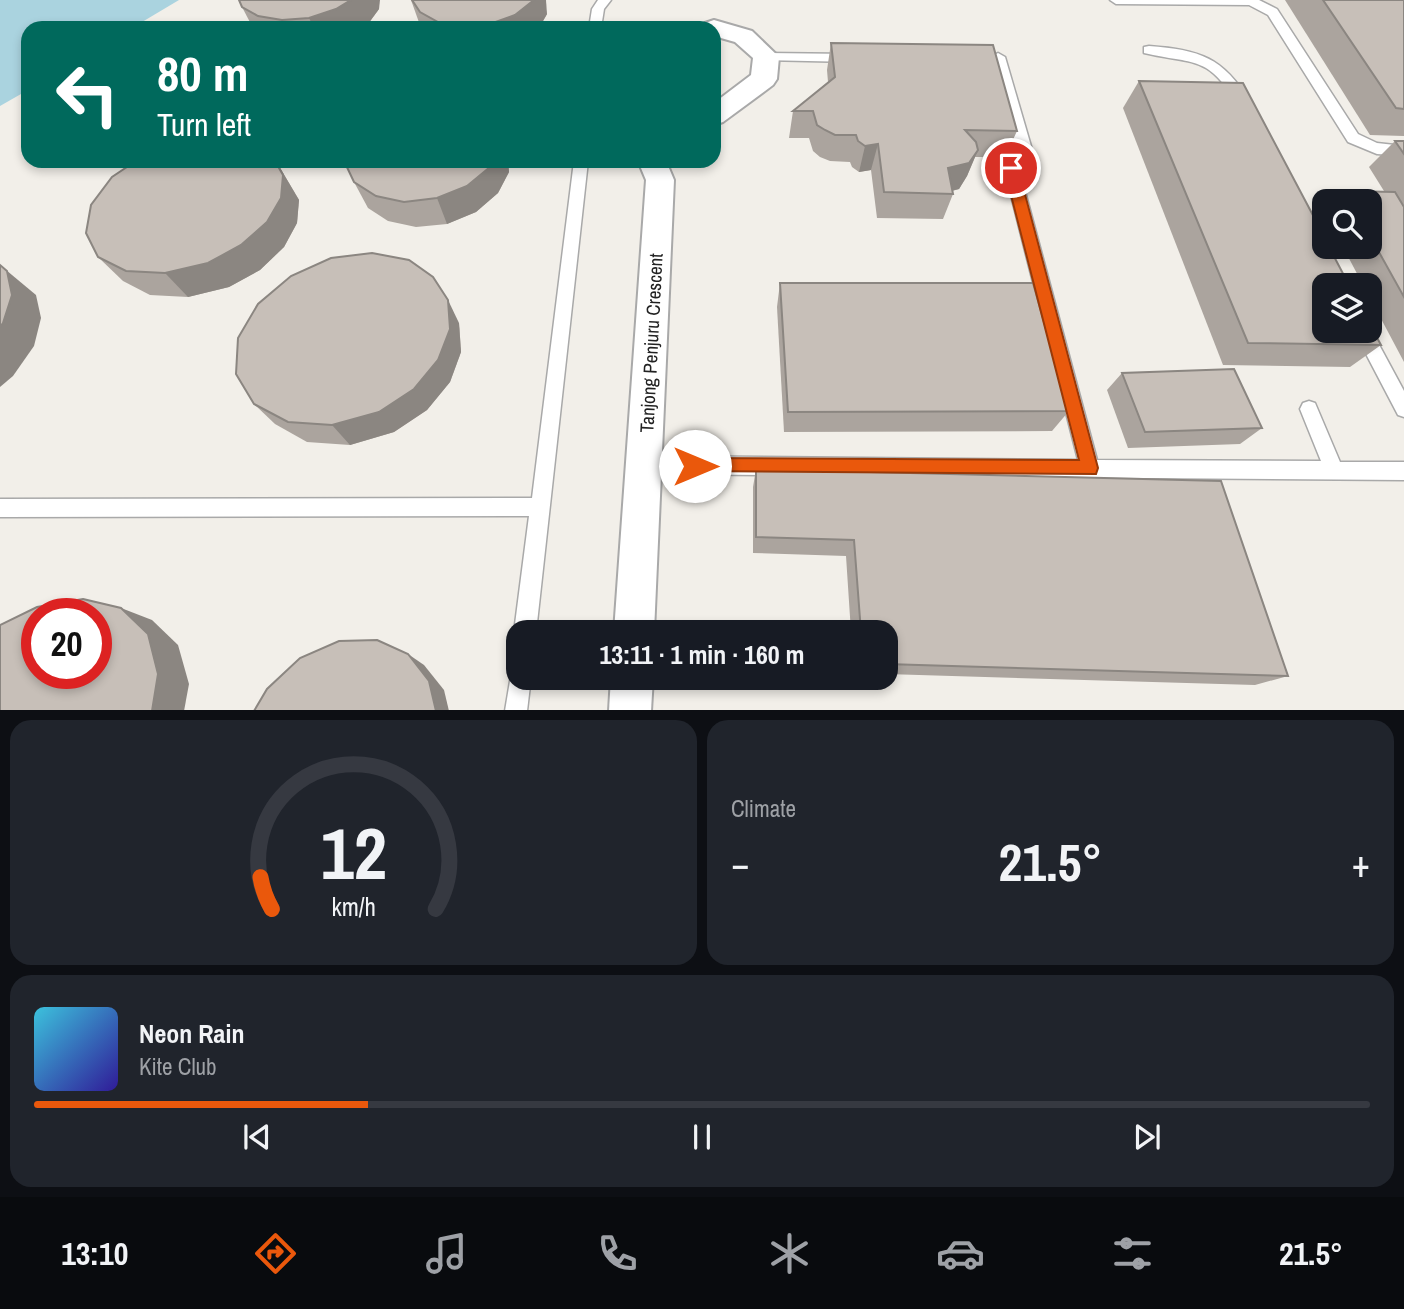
<!DOCTYPE html>
<html lang="en">
<head>
<meta charset="utf-8">
<style>
  body { margin:0; font-family:"Archivo Narrow",sans-serif; background:#20242c; color:#f1f3f6; height:100vh; display:flex; flex-direction:column; font-size:26px; white-space:nowrap }
  * { box-sizing:border-box; margin:0 }
  p { font-size:23px; color:#9ea1a6 }
  .icon { flex:none; width:38px; height:38px; fill:none; stroke:currentColor; stroke-width:2; stroke-linecap:round; stroke-linejoin:round }
  .map { position:relative; height:710px; overflow:hidden }
  .sheet { display:flex; flex-direction:column; gap:10px; padding:10px; background:#0d0f14; flex:1 }
  .sheet>* { flex:none }
  .banner { position:absolute; left:21px; top:21px; width:700px; height:147px; border-radius:21px; box-shadow:0 4px 10px #0003; background:#00695c; color:#fff; overflow:hidden }
  .controls { position:absolute; left:1312px; top:189px; display:grid; gap:14px }
  .controls a { display:grid; place-items:center; width:70px; height:70px; border-radius:14px; background:#171b24; box-shadow:0 4px 10px #0003; font-size:35px }
  .speed { position:absolute; left:21px; top:598px; display:flex; gap:14px; font-size:35px; font-weight:700; text-align:center }
  .speed>* { display:grid; place-content:center; width:91px; height:91px; border-radius:50%; background:#171b24; box-shadow:0 4px 10px #0003; line-height:1 }
  .speed .limit { border:10px solid #d22; background:#fff; color:#111 }
  .pin { position:absolute; display:grid; place-items:center; width:60px; height:60px; color:#fff; margin:-30px; border:4px solid #fff; border-radius:50%; box-shadow:0 2px 7px #0007 }
  .me { position:absolute; width:77px; margin:-38px; rotate:90deg; stroke-linejoin:round; filter:drop-shadow(0 0 5px #0008) }
  .turn { display:flex; align-items:center; gap:24px; height:147px; padding:0 21px; font-size:32px }
  .turn .icon { width:91px; height:91px; stroke-width:2.5 }
  .turn b { display:block; font-size:49px; line-height:60px }
  .big { font-size:52px; font-weight:800; line-height:1.1 }
  .sheet .card { flex:1; display:flex; flex-direction:column; justify-content:center; gap:10px; min-width:0; padding:0 24px; border-radius:21px; background:#20242c }
  .sheet .dial { align-items:center; gap:0 }
  .dial svg { height:182px; overflow:visible; fill:none; stroke:#363941; stroke-width:7; stroke-linecap:round; text-anchor:middle }
  .dial text { fill:#f1f3f6; stroke:none }
  .song { display:flex; align-items:center; gap:21px }
  .cover { width:84px; height:84px; border-radius:10px; background:linear-gradient(135deg,hsl(190 70% 55%),hsl(250 70% 35%)) }
  .played { height:7px; border-radius:4px; background:linear-gradient(90deg,#ea580c 25%,#363941 25%) }
  .keys { display:flex; justify-content:space-around; direction:ltr }
  .heat { display:flex; justify-content:space-between; align-items:center; font-size:38px; direction:ltr }
  .sheet .tiles { flex:1; display:grid; gap:10px; grid-template-columns:1fr 1fr }
  .card:last-child { grid-column:span 2 }
  .trip { position:absolute; left:506px; top:620px; width:392px; height:70px; border-radius:21px; background:#171b24; box-shadow:0 4px 10px #0003; font-weight:800; line-height:70px; text-align:center }
  .tab-bar { display:flex; height:112px; justify-content:space-around; align-items:center; background:#090b0e; color:#9ea1a6 }
  .tab-bar .icon { width:49px; height:49px }
  .tab-bar .current { color:#ea580c }
  .tab-bar b { font-size:32px; color:#f1f3f6 }
  .map>svg:first-child { display:block }
</style>
</head>
<body>
<div class="map">
<svg width="1404" height="711" viewBox="0 0 1404 711">
  <rect width="100%" height="100%" fill="#f2efe9"/>
  <path fill="#aad3df" d="M 0,0 L 179,0 L 132,28 L 28,28 L 28,90 L 0,106 Z"/>
  <g fill="none" stroke-linecap="round" stroke-linejoin="round">
    <defs>
      <g id="service">
        <path d="M 598,0 L 611,0 L 604,9 L 601,28 L 589,28 L 592,9 Z"/>
        <path d="M 1110,0 L 1259,0 L 1277,9 L 1358,134 L 1377,143 L 1404,146 L 1404,156 L 1377,154 L 1348,142 L 1268,15 L 1249,5 L 1116,4 Z"/>
        <path d="M 1149,46 C 1200,50 1223,57 1250,102 L 1248,105 L 1238,105 C 1207,54 1195,65 1144,53 L 1144,47 Z"/>
        <path d="M 766,53 L 853,54 L 860,58 L 853,62 L 761,60 L 761,54 Z"/>
        <path d="M 998,53 L 1005,57 L 1033,153 L 1019,169 L 1097,460 L 1321,461 L 1300,409 L 1303,403 L 1309,401 L 1315,403 L 1340,462 L 1404,462 L 1404,480 L 645,474 L 638,471 L 635,465 L 638,459 L 645,456 L 1078,460 L 1004,168 L 1018,152 L 991,57 Z"/>
        <path d="M 574,161 L 588,161 L 536,632 L 518,632 L 518,640 L 514,632 L 529,516 L 0,517 L 0,499 L 532,498 Z"/>
        <path d="M 1370,328 L 1404,391 L 1404,417 L 1398,415 L 1354,331 L 1370,331 Z"/>
        <path d="M 518,667 L 518,677 L 531,677 L 527,711 L 505,711 L 512,669 Z"/>
      </g>
      <g id="minor">
        <path d="M 714,20 L 752,31 L 779,57 L 777,79 L 773,85 L 723,122 L 714,125 L 714,103 L 751,75 L 753,58 L 735,42 L 714,36 L 714,28 L 702,28 L 705,23 Z"/>
        <path d="M 638,161 L 666,161 L 674,180 L 654,632 L 614,632 L 646,180 Z"/>
        <path d="M 611,677 L 653,677 L 651,711 L 609,711 Z"/>
      </g>
    </defs>
    <use href="#service" stroke="#a9a9a9" stroke-width="3"/>
    <use href="#minor" stroke="#a9a9a9" stroke-width="4"/>
    <use href="#service" fill="#fff" fill-rule="evenodd"/>
    <use href="#minor" fill="#fff" fill-rule="evenodd"/>
  </g>
  <g fill="#aba49e">
    <path d="M 411,0 L 547,14 L 539,28 L 421,28 Z"/>
    <path d="M 1285,0 L 1404,0 L 1404,136 L 1370,135 Z"/>
    <path d="M 242,7 L 379,9 L 368,24 L 361,28 L 253,28 Z"/>
    <path d="M 831,43 L 1017,131 L 1005,157 L 975,157 L 967,176 L 959,189 L 952,191 L 953,194 L 943,219 L 877,218 L 871,170 L 859,172 L 852,167 L 850,162 L 830,161 L 820,157 L 813,151 L 809,138 L 789,138 L 793,111 L 828,82 L 827,70 Z"/>
    <path d="M 1139,81 L 1381,345 L 1350,367 L 1223,365 L 1123,108 Z"/>
    <path d="M 1395,141 L 1404,141 L 1404,362 L 1370,298 L 1370,285 L 1363,285 L 1343,247 L 1370,247 L 1370,201 L 1334,201 L 1345,191 L 1384,191 L 1369,167 Z"/>
    <path d="M 276,161 L 299,200 L 297,223 L 284,247 L 260,270 L 229,287 L 188,297 L 150,295 L 123,281 L 98,257 Z"/>
    <path d="M 345,161 L 508,161 L 509,172 L 498,193 L 476,212 L 447,224 L 416,227 L 388,221 L 368,208 L 354,182 Z"/>
    <path d="M 780,283 L 1069,411 L 1052,431 L 784,432 L 777,307 Z"/>
    <path d="M 459,323 L 461,352 L 450,382 L 427,410 L 394,432 L 350,445 L 307,442 L 275,424 L 254,404 Z"/>
    <path d="M 1122,373 L 1262,428 L 1240,444 L 1128,448 L 1107,390 Z"/>
    <path d="M 756,469 L 1288,676 L 1255,685 L 886,674 L 886,632 L 851,632 L 846,556 L 753,553 L 753,487 Z"/>
  </g>
  <g fill="#8b8681">
    <path d="M 351,0 L 380,0 L 379,9 L 368,24 L 361,28 L 314,28 L 309,18 Z"/>
    <path d="M 534,0 L 546,0 L 547,14 L 539,28 L 491,28 L 490,24 Z"/>
    <path d="M 878,144 L 871,170 L 859,172 L 865,146 Z"/>
    <path d="M 978,150 L 967,176 L 959,189 L 938,194 L 948,168 Z"/>
    <path d="M 276,161 L 299,200 L 297,223 L 284,247 L 260,270 L 229,287 L 188,297 L 165,273 Z"/>
    <path d="M 493,161 L 508,161 L 509,172 L 498,193 L 476,212 L 447,224 L 437,198 Z"/>
    <path d="M 0,265 L 36,295 L 41,318 L 34,346 L 13,376 L 0,387 Z"/>
    <path d="M 448,300 L 459,323 L 461,352 L 450,382 L 427,410 L 394,432 L 350,445 L 332,425 Z"/>
    <path d="M 121,608 L 152,620 L 178,645 L 189,684 L 184,711 L 152,711 Z"/>
    <path d="M 408,654 L 424,665 L 444,690 L 449,711 L 436,711 Z"/>
  </g>
  <g fill="#c7bfb8" stroke="#8b8681" stroke-width="2" fill-rule="evenodd">
    <path d="M 239,0 L 351,0 L 336,9 L 309,18 L 282,20 L 258,16 L 242,7 Z"/>
    <path d="M 412,0 L 534,0 L 515,15 L 490,24 L 463,26 L 438,22 L 420,12 Z"/>
    <path d="M 1323,0 L 1404,0 L 1404,109 L 1396,108 Z"/>
    <path d="M 831,43 L 993,45 L 1017,131 L 965,130 L 976,142 L 978,150 L 969,163 L 948,168 L 953,194 L 884,192 L 878,144 L 865,146 L 858,141 L 856,135 L 835,135 L 825,130 L 817,125 L 813,111 L 793,111 L 835,77 Z"/>
    <path d="M 1139,81 L 1243,83 L 1325,238 L 1325,247 L 1329,247 L 1349,285 L 1325,285 L 1325,331 L 1370,331 L 1370,325 L 1381,345 L 1248,343 Z"/>
    <path d="M 1395,141 L 1404,141 L 1404,154 Z"/>
    <path d="M 136,161 L 275,161 L 283,175 L 281,198 L 267,222 L 241,245 L 208,263 L 165,273 L 126,271 L 98,257 L 86,233 L 91,205 L 112,177 Z"/>
    <path d="M 345,161 L 493,161 L 490,167 L 467,186 L 437,198 L 404,202 L 376,196 L 354,182 L 345,163 Z"/>
    <path d="M 1345,191 L 1395,192 L 1404,207 L 1404,297 L 1370,236 L 1370,201 L 1351,201 Z"/>
    <path d="M 372,253 L 409,260 L 433,277 L 448,300 L 450,329 L 438,360 L 414,389 L 379,412 L 332,425 L 288,422 L 254,404 L 236,374 L 238,338 L 258,304 L 291,276 L 331,258 Z"/>
    <path d="M 0,265 L 7,271 L 12,295 L 3,323 L 0,327 Z"/>
    <path d="M 780,283 L 1033,283 L 1069,411 L 788,412 Z"/>
    <path d="M 1234,369 L 1262,428 L 1145,432 L 1122,373 Z"/>
    <path d="M 756,469 L 1221,481 L 1288,676 L 886,664 L 886,632 L 861,632 L 854,540 L 756,537 Z"/>
    <path d="M 83,599 L 121,608 L 148,634 L 158,674 L 152,711 L 0,711 L 0,625 L 37,607 ZM 37,614 L 96,614 L 96,674 L 37,674 Z"/>
    <path d="M 377,640 L 408,654 L 429,681 L 436,711 L 254,711 L 267,689 L 300,658 L 339,641 Z"/>
  </g>
  <path fill="#ea580c" stroke="#983908" stroke-width="2" d="M 1011,163 L 1018,168 L 1098,468 L 1096,474 L 689,471 L 686,466 L 689,460 L 695,458 L 1079,460 L 1004,168 Z"/>
  <g text-anchor="middle" dominant-baseline="central" stroke-width="5" stroke-linejoin="round" paint-order="stroke">
    <g font-size="19" fill="#222" stroke="#fff">
      <text transform="translate(651 343) rotate(-87)">Tanjong Penjuru Crescent</text>
    </g>
  </g>
</svg>
<div class="controls">
<a><svg class="icon" aria-label="search" viewBox="0 0 24 24"><circle cx="10" cy="10" r="6"/><path d="M15 15l6 6"/></svg></a>
<a><svg class="icon" aria-label="layers" viewBox="0 0 24 24"><path d="M12 4l9 5-9 5-9-5zM3 14l9 5 9-5"/></svg></a>
</div>
<div class="speed"><div class="limit">20</div></div>
<div class="pin" style="left:1011px;top:168px;background:#d93025"><svg class="icon" aria-label="arrive" viewBox="0 0 24 24"><path d="M6 21V4h12l-3 4 3 4H6"/></svg></div>
<svg class="me" style="left:695px;top:466px" viewBox="-20 -20 40 40"><circle r="19" fill="#fff"/><path d="M0-13L10 11 0 6-10 11z" fill="#ea580c"/></svg>
<div class="trip">13:11 · 1 min · 160 m</div>
<div class="banner">
<div class="turn"><svg class="icon" aria-label="left" viewBox="0 0 24 24"><path d="M17 20v-9H6M10 6l-5 5 5 5"/></svg><div><b>80 m</b>Turn left</div></div>
</div>
</div>
<section class="sheet">
<div class="tiles">
<div class="card dial"><svg viewBox="0 0 100 80">
<path d="M14 69A42 42 0 1 1 86 69"/>
<path d="M14 69A42 42 0 0 1 9 55" stroke="#ea580c"/>
<text x="50" y="56" font-size="32" font-weight="700">12</text>
<text x="50" y="72" font-size="11">km/h</text>
</svg></div>
<div class="card"><p>Climate</p>
<div class="heat"><a>−</a><b class="big">21.5°</b><a>+</a></div>
</div>
<div class="card">
<div class="song"><i class="cover"></i><div><b>Neon Rain</b><p>Kite Club</p></div></div>
<div class="played"></div>
<div class="keys"><svg class="icon" aria-label="previous" viewBox="0 0 24 24"><path d="M18 5L8 12l10 7zM5 5v14"/></svg><svg class="icon" aria-label="pause" viewBox="0 0 24 24"><path d="M8 5v14M16 5v14"/></svg><svg class="icon" aria-label="next" viewBox="0 0 24 24"><path d="M6 5l10 7-10 7zM19 5v14"/></svg></div>
</div>
</div>
</section>
<nav class="tab-bar">
<b>13:10</b>
<svg class="icon current" aria-label="directions" viewBox="0 0 24 24"><path d="M12 3l9 9-9 9-9-9zM9 14v-3h6M13 9l2 2-2 2"/></svg>
<svg class="icon" aria-label="music" viewBox="0 0 24 24"><path d="M9 18V5l10-2v13"/><circle cx="6" cy="18" r="3"/><circle cx="16" cy="16" r="3"/></svg>
<svg class="icon" aria-label="phone" viewBox="0 0 24 24"><path d="M5 4h4l2 5-3 2q2 4 5 5l2-3 5 2v4C11 20 4 13 5 4z"/></svg>
<svg class="icon" aria-label="climate" viewBox="0 0 24 24"><path d="M12 3v18M4 7l16 10M4 17L20 7"/></svg>
<svg class="icon" aria-label="car" viewBox="0 0 24 24"><path d="M5 17H2v-5l4-1 3-4h7l3 4 3 1v5h-3M9 17h6M6 11h13"/><circle cx="7" cy="17" r="2"/><circle cx="17" cy="17" r="2"/></svg>
<svg class="icon" aria-label="filters" viewBox="0 0 24 24"><path d="M4 7h16M4 17h16"/><circle cx="9" cy="7" r="2"/><circle cx="15" cy="17" r="2"/></svg>
<b>21.5°</b>
</nav>
</body>
</html>
